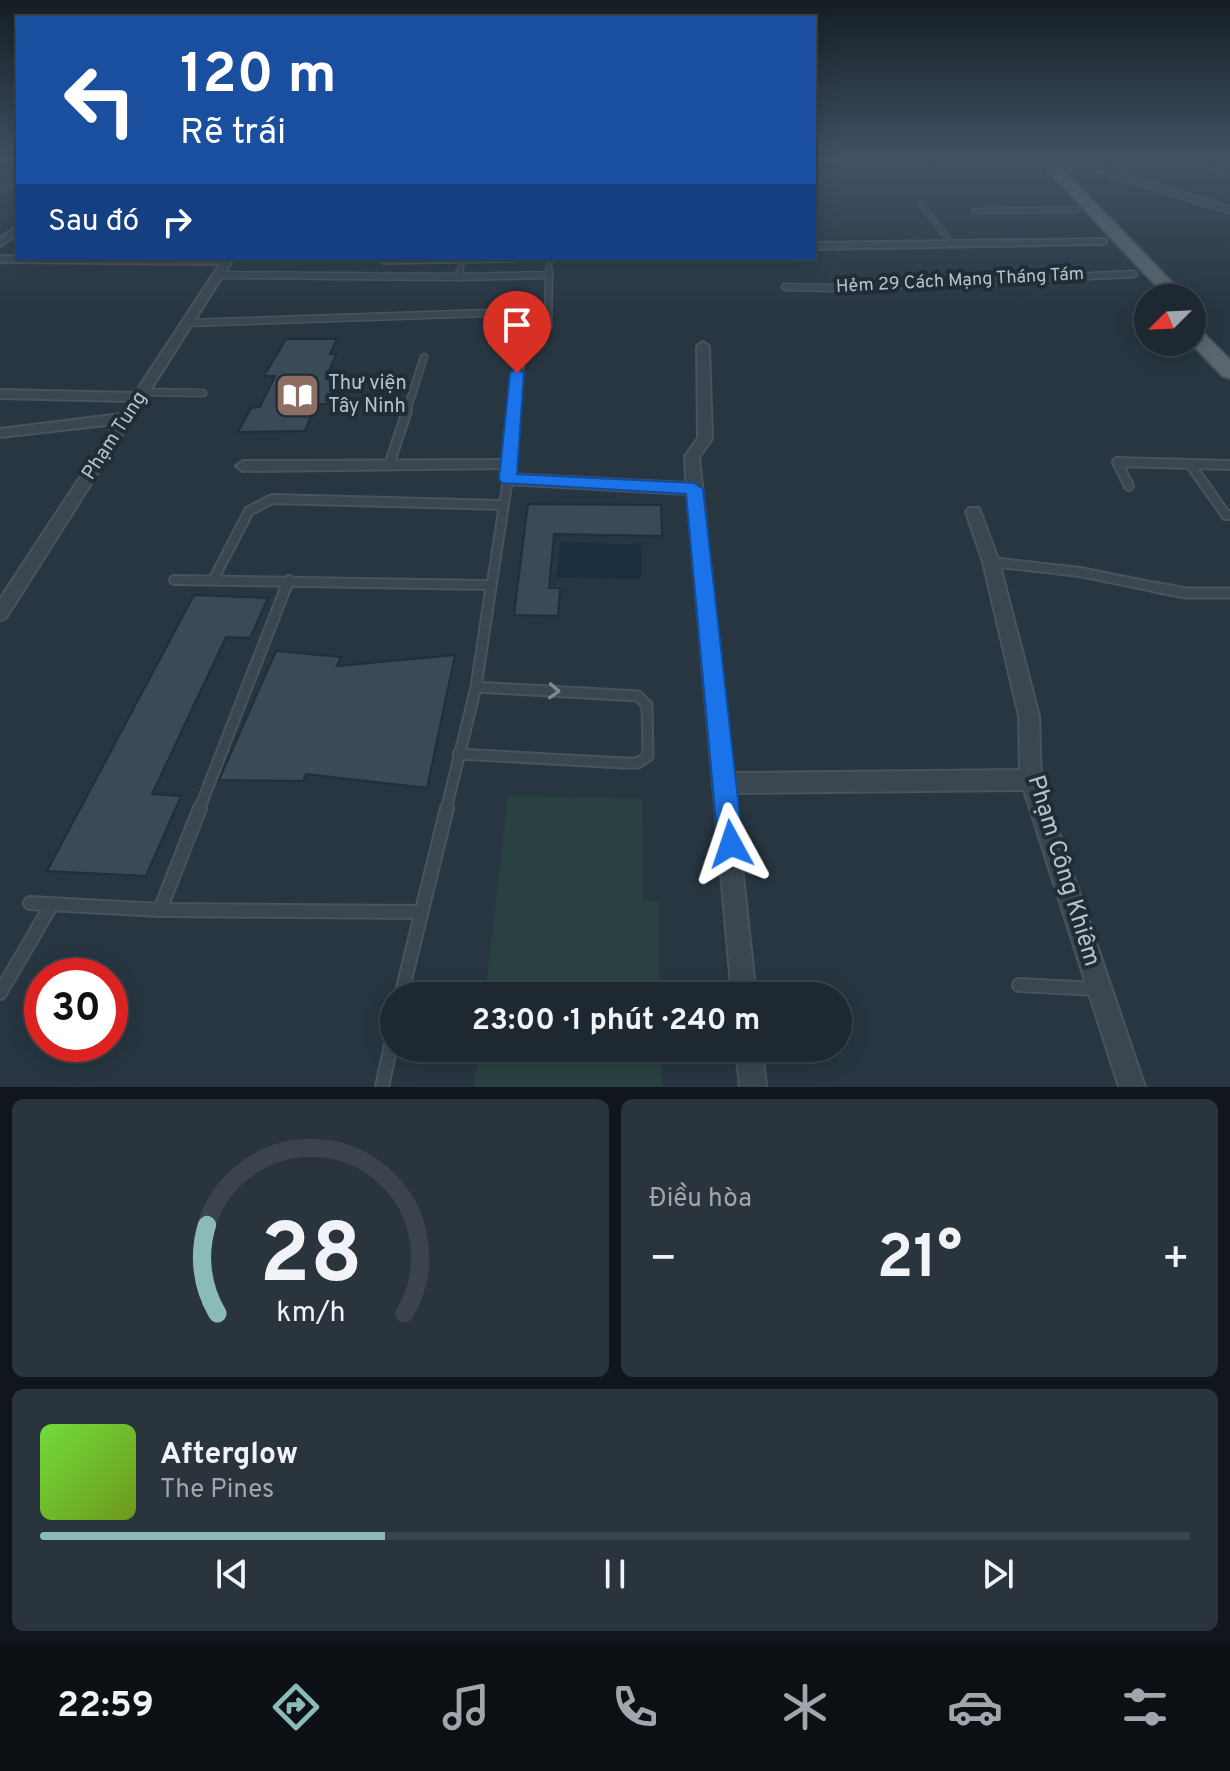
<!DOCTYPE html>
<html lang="vi">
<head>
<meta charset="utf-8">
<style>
  body { margin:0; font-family:Overpass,sans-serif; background:#2a343d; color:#f1f3f6; height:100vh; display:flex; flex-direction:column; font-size:30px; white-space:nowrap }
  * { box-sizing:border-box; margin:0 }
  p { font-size:26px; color:#a0a6ab }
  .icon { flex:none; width:44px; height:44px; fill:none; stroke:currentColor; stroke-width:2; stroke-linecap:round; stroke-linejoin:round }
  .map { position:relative; height:1087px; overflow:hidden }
  .side { display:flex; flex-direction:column; gap:12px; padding:12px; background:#10161b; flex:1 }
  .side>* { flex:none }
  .banner { position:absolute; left:16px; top:16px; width:800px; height:244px; border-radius:0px; box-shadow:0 4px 20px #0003,0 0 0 2px #3b444d; background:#1a4fa0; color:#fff; overflow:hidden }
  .needle { width:52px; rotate:246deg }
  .buttons { position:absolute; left:1134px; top:284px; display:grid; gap:16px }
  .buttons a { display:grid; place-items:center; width:72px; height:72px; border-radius:50%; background:#1d2831; box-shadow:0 4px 20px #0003,0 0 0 2px #3b444d; font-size:40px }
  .speed { position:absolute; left:24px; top:958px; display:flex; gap:16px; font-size:40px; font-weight:700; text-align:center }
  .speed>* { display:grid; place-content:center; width:104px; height:104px; border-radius:50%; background:#1d2831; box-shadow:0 4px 20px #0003,0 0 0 2px #3b444d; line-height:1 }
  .speed .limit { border:12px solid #d22; background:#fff; color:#111 }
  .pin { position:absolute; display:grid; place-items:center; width:68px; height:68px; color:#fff; margin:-82px -34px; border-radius:50% 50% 50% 0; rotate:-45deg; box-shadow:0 0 8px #0007 }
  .pin .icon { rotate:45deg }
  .me { position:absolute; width:88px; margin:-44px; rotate:355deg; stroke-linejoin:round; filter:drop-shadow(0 0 6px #0008) }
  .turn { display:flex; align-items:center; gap:28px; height:168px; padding:0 32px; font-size:36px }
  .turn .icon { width:104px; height:104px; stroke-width:2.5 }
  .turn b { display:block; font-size:56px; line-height:68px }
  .then { display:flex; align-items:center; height:76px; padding:0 32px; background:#0003; gap:16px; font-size:30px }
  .big { font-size:60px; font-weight:700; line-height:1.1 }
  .side .card { flex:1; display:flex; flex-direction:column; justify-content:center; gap:12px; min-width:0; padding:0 28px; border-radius:12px; background:#2a343d }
  .side .dial { align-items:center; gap:0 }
  .dial svg { height:208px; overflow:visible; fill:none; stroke:#3b444d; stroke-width:7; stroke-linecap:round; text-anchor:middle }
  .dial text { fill:#f1f3f6; stroke:none }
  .song { display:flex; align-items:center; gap:24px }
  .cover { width:96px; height:96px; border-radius:12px; background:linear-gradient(135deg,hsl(100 70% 55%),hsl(80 70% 35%)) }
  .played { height:8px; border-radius:4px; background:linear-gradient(90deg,#8bbbb9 30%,#3b444d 30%) }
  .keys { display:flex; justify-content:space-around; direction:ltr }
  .heat { display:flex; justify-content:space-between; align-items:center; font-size:44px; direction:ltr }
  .side .tiles { flex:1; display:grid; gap:12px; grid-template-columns:1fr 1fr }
  .card:last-child { grid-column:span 2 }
  .trip { position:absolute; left:380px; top:982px; width:472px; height:80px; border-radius:40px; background:#1d2831; box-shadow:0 4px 20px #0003,0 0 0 2px #3b444d; font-weight:700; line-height:80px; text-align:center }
  .menu { display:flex; height:128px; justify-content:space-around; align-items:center; background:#0c1014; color:#a0a6ab }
  .menu .icon { width:56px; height:56px }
  .menu .active { color:#8bbbb9 }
  .menu b { font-size:36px; color:#f1f3f6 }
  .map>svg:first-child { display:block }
</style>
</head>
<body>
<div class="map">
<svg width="1230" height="1087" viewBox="0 0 1230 1087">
  <rect width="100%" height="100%" fill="#273641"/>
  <g fill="#294241">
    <path d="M 508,796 L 642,799 L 643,901 L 659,902 L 660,996 L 485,996 Z"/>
    <path d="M 479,1048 L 661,1048 L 662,1087 L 474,1087 Z"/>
  </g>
  <path fill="#1a2e3f" d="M 561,542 L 641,545 L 641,579 L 556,577 Z"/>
  <g fill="#3a4a56" stroke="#222e38" stroke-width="2">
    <path d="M 286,339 L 337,339 L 330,354 L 336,354 L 326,379 L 340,379 L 330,404 L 316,404 L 305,431 L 238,432 L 251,408 L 260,407 L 275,376 L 264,376 Z"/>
    <path d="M 528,504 L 661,505 L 662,536 L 554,534 L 549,588 L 560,588 L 558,616 L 514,615 Z"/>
    <path d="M 194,595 L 268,598 L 250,638 L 226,637 L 152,794 L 181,796 L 146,876 L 47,871 Z"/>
    <path d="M 276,651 L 341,657 L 337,666 L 455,655 L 427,788 L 306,774 L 303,781 L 219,780 Z"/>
  </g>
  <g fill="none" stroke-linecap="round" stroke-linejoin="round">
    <defs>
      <g id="lane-far4">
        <path d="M 898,161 L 1040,168"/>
        <path d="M 1222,161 L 1216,169 L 1230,173"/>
        <path d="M 0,187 L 18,186"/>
        <path d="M 921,204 L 952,244"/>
        <path d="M 975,211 L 1077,210"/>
        <path d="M 459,273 L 463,259"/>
        <path d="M 549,273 L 549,258"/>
      </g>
      <g id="lane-far3">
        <path d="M 460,271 L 458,277 L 549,275"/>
        <path d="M 218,275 L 458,277"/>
        <path d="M 785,287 L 833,288 L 1134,274"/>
        <path d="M 187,323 L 546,311"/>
        <path d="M 143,392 L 203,393"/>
        <path d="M 406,413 L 424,357"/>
        <path d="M 514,413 L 521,361 L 548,327 L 549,271"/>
      </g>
      <g id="lane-far2">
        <path d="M 1190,464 L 1226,515 L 1230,515"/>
        <path d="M 389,465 L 407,411"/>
        <path d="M 1129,486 L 1117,462 L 1230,465"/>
        <path d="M 992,562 L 1080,572 L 1164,589"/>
        <path d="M 174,580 L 489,585"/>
        <path d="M 213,580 L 249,511 L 272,499 L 503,505"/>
        <path d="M 286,589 L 289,580"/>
        <path d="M 491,589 L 508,479 L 514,411"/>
      </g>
      <g id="lane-far1">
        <path d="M 1154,587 L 1186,593 L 1230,593"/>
        <path d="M 458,754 L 624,763 L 638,763 L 648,756 L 647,705 L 638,696 L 476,687"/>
        <path d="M 199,810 L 286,587"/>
        <path d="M 446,810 L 476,687 L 491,587"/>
      </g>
      <g id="lane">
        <path d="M 30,903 L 160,910 L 419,912"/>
        <path d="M 160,910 L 200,808"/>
        <path d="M 1019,985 L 1098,989"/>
        <path d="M 0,993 L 52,904"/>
        <path d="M 401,996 L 447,808"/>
        <path d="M 382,1087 L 394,1031"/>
      </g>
      <g id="street">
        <path d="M 1044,161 L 1097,166 L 1230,207 L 1230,213 L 1096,171 L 1047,165 Z"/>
        <path d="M 18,226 L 18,234 L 0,246 L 0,238 Z"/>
        <path d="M 1106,239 L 1106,243 L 1102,244 L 814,249 L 814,243 Z"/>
        <path d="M 0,256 L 234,258 L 6,618 L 0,620 L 0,599 L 115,424 L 0,437 L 0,429 L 121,414 L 130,401 L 0,398 L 0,390 L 135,393 L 220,264 L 0,262 Z"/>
        <path d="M 381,258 L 519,258 L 514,261 L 385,263 L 381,262 Z"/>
        <path d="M 703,342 L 709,346 L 712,439 L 699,457 L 732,773 L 1020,770 L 1019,716 L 983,562 L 966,512 L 969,508 L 979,508 L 999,562 L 1039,716 L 1041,780 L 1145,1087 L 1119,1087 L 1024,790 L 734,793 L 756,996 L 732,996 L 687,494 L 508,484 L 501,479 L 508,474 L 686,483 L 685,456 L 698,438 L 697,346 Z"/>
        <path d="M 509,460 L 516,465 L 514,468 L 243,471 L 236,466 L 243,461 Z"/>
        <path d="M 736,1048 L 762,1048 L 766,1087 L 740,1087 Z"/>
      </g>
      <g id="primary">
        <path d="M 1039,161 L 1054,161 L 1187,298 L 1168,298 Z"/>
        <path d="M 1192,327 L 1199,329 L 1230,360 L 1230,378 L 1223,376 L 1190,342 Z"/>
      </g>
    </defs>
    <use href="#lane-far4" stroke="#48535d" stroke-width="7"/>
    <use href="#lane-far3" stroke="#48535d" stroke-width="9"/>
    <use href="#lane-far2" stroke="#48535d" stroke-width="12"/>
    <use href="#lane-far1" stroke="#48535d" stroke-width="13"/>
    <use href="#lane" stroke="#48535d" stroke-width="16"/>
    <use href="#street" stroke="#48535d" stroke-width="4"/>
    <use href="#primary" stroke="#48535d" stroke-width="4"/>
    <use href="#lane-far4" stroke="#3b4750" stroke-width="5"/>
    <use href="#lane-far3" stroke="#3b4750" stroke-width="6"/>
    <use href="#lane-far2" stroke="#3b4750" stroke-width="8"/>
    <use href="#lane-far1" stroke="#3b4750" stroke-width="9"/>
    <use href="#lane" stroke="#3b4750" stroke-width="12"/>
    <use href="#street" fill="#3b4750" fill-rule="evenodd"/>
    <use href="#primary" fill="#5a6670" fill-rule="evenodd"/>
  </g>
  <defs><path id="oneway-chevron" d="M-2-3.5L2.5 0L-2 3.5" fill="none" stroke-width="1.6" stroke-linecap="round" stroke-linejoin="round" transform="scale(2)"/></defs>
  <use stroke="#808b94" href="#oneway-chevron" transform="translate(554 691) rotate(3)"/>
  <linearGradient id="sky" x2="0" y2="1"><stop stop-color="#151e24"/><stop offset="0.51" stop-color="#415265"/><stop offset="1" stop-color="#415265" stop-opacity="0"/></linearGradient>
  <rect width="1230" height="313" fill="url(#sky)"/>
  <path fill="#1a73e8" stroke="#114b97" stroke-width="2" d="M 517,368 L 524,373 L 517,474 L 694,483 L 703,489 L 743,844 L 740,852 L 731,856 L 722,852 L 718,844 L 686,494 L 502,483 L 499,479 L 510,373 Z"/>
  <defs>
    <symbol id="library-square" viewBox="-11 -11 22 22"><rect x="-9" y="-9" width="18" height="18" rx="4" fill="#8d6e63" stroke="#202c36"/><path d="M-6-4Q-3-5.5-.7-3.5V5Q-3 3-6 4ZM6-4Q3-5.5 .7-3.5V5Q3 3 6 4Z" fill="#fff"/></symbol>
  </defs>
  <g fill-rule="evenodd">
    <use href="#library-square" x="272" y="370" width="51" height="51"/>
  </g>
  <g text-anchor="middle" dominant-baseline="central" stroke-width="8" stroke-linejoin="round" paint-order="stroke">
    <g font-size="18" fill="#b8c2cb" stroke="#202c36">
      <text transform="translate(960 281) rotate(-3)">Hẻm 29 Cách Mạng Tháng Tám</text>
    </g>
    <g font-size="20" fill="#b8c2cb" stroke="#202c36" text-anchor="start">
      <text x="328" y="384">Thư viện<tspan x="328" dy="23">Tây Ninh</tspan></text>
    </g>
    <g font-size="20" fill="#b8c2cb" stroke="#202c36">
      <text transform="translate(115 436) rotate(-57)">Phạm Tung</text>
    </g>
    <g font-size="24" fill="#b8c2cb" stroke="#202c36">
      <text transform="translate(1063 871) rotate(73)">Phạm Công Khiêm</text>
    </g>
  </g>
</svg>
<div class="buttons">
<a><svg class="needle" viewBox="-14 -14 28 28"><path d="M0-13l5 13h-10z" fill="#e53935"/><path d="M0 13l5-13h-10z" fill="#a0a6ab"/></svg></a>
</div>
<div class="speed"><div class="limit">30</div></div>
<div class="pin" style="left:517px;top:373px;background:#d93025"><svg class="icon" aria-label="arrive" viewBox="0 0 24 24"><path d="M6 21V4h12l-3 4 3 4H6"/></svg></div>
<svg class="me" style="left:731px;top:844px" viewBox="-20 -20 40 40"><path d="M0-17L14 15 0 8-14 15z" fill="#1a73e8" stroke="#fff" stroke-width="4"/></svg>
<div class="trip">23:00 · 1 phút · 240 m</div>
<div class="banner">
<div class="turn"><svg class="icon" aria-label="left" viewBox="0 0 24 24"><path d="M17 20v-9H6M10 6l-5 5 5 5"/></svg><div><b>120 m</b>Rẽ trái</div></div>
<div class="then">Sau đó<svg class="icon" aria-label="right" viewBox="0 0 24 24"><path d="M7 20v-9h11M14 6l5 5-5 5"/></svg></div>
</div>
</div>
<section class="side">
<div class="tiles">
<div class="card dial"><svg viewBox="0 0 100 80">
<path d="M14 69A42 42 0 1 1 86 69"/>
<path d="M14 69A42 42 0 0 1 10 35" stroke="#8bbbb9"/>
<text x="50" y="56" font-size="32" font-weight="700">28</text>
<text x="50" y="72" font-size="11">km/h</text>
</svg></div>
<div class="card"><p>Điều hòa</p>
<div class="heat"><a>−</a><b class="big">21°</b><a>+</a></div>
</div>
<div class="card">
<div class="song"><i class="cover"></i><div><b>Afterglow</b><p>The Pines</p></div></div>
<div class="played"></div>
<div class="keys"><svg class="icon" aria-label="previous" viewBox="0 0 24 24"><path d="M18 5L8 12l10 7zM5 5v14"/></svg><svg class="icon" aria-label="pause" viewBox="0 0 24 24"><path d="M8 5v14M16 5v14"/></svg><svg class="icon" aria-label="next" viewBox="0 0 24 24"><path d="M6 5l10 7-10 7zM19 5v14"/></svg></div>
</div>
</div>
</section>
<nav class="menu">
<b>22:59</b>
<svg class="icon active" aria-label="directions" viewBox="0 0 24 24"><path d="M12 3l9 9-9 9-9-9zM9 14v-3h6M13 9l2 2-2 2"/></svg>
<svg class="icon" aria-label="music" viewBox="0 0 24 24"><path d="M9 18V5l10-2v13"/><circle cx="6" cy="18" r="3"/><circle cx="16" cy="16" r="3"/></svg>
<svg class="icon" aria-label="phone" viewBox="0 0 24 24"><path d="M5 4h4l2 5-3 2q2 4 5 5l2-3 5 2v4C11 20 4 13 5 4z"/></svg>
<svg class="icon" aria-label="climate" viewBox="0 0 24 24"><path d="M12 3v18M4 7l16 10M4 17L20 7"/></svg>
<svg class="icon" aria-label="car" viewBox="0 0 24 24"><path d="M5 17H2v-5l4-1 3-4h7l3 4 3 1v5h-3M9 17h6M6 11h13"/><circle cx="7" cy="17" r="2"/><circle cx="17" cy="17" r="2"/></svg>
<svg class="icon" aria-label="filters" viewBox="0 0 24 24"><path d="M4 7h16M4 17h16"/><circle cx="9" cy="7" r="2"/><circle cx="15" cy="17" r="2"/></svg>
</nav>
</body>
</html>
